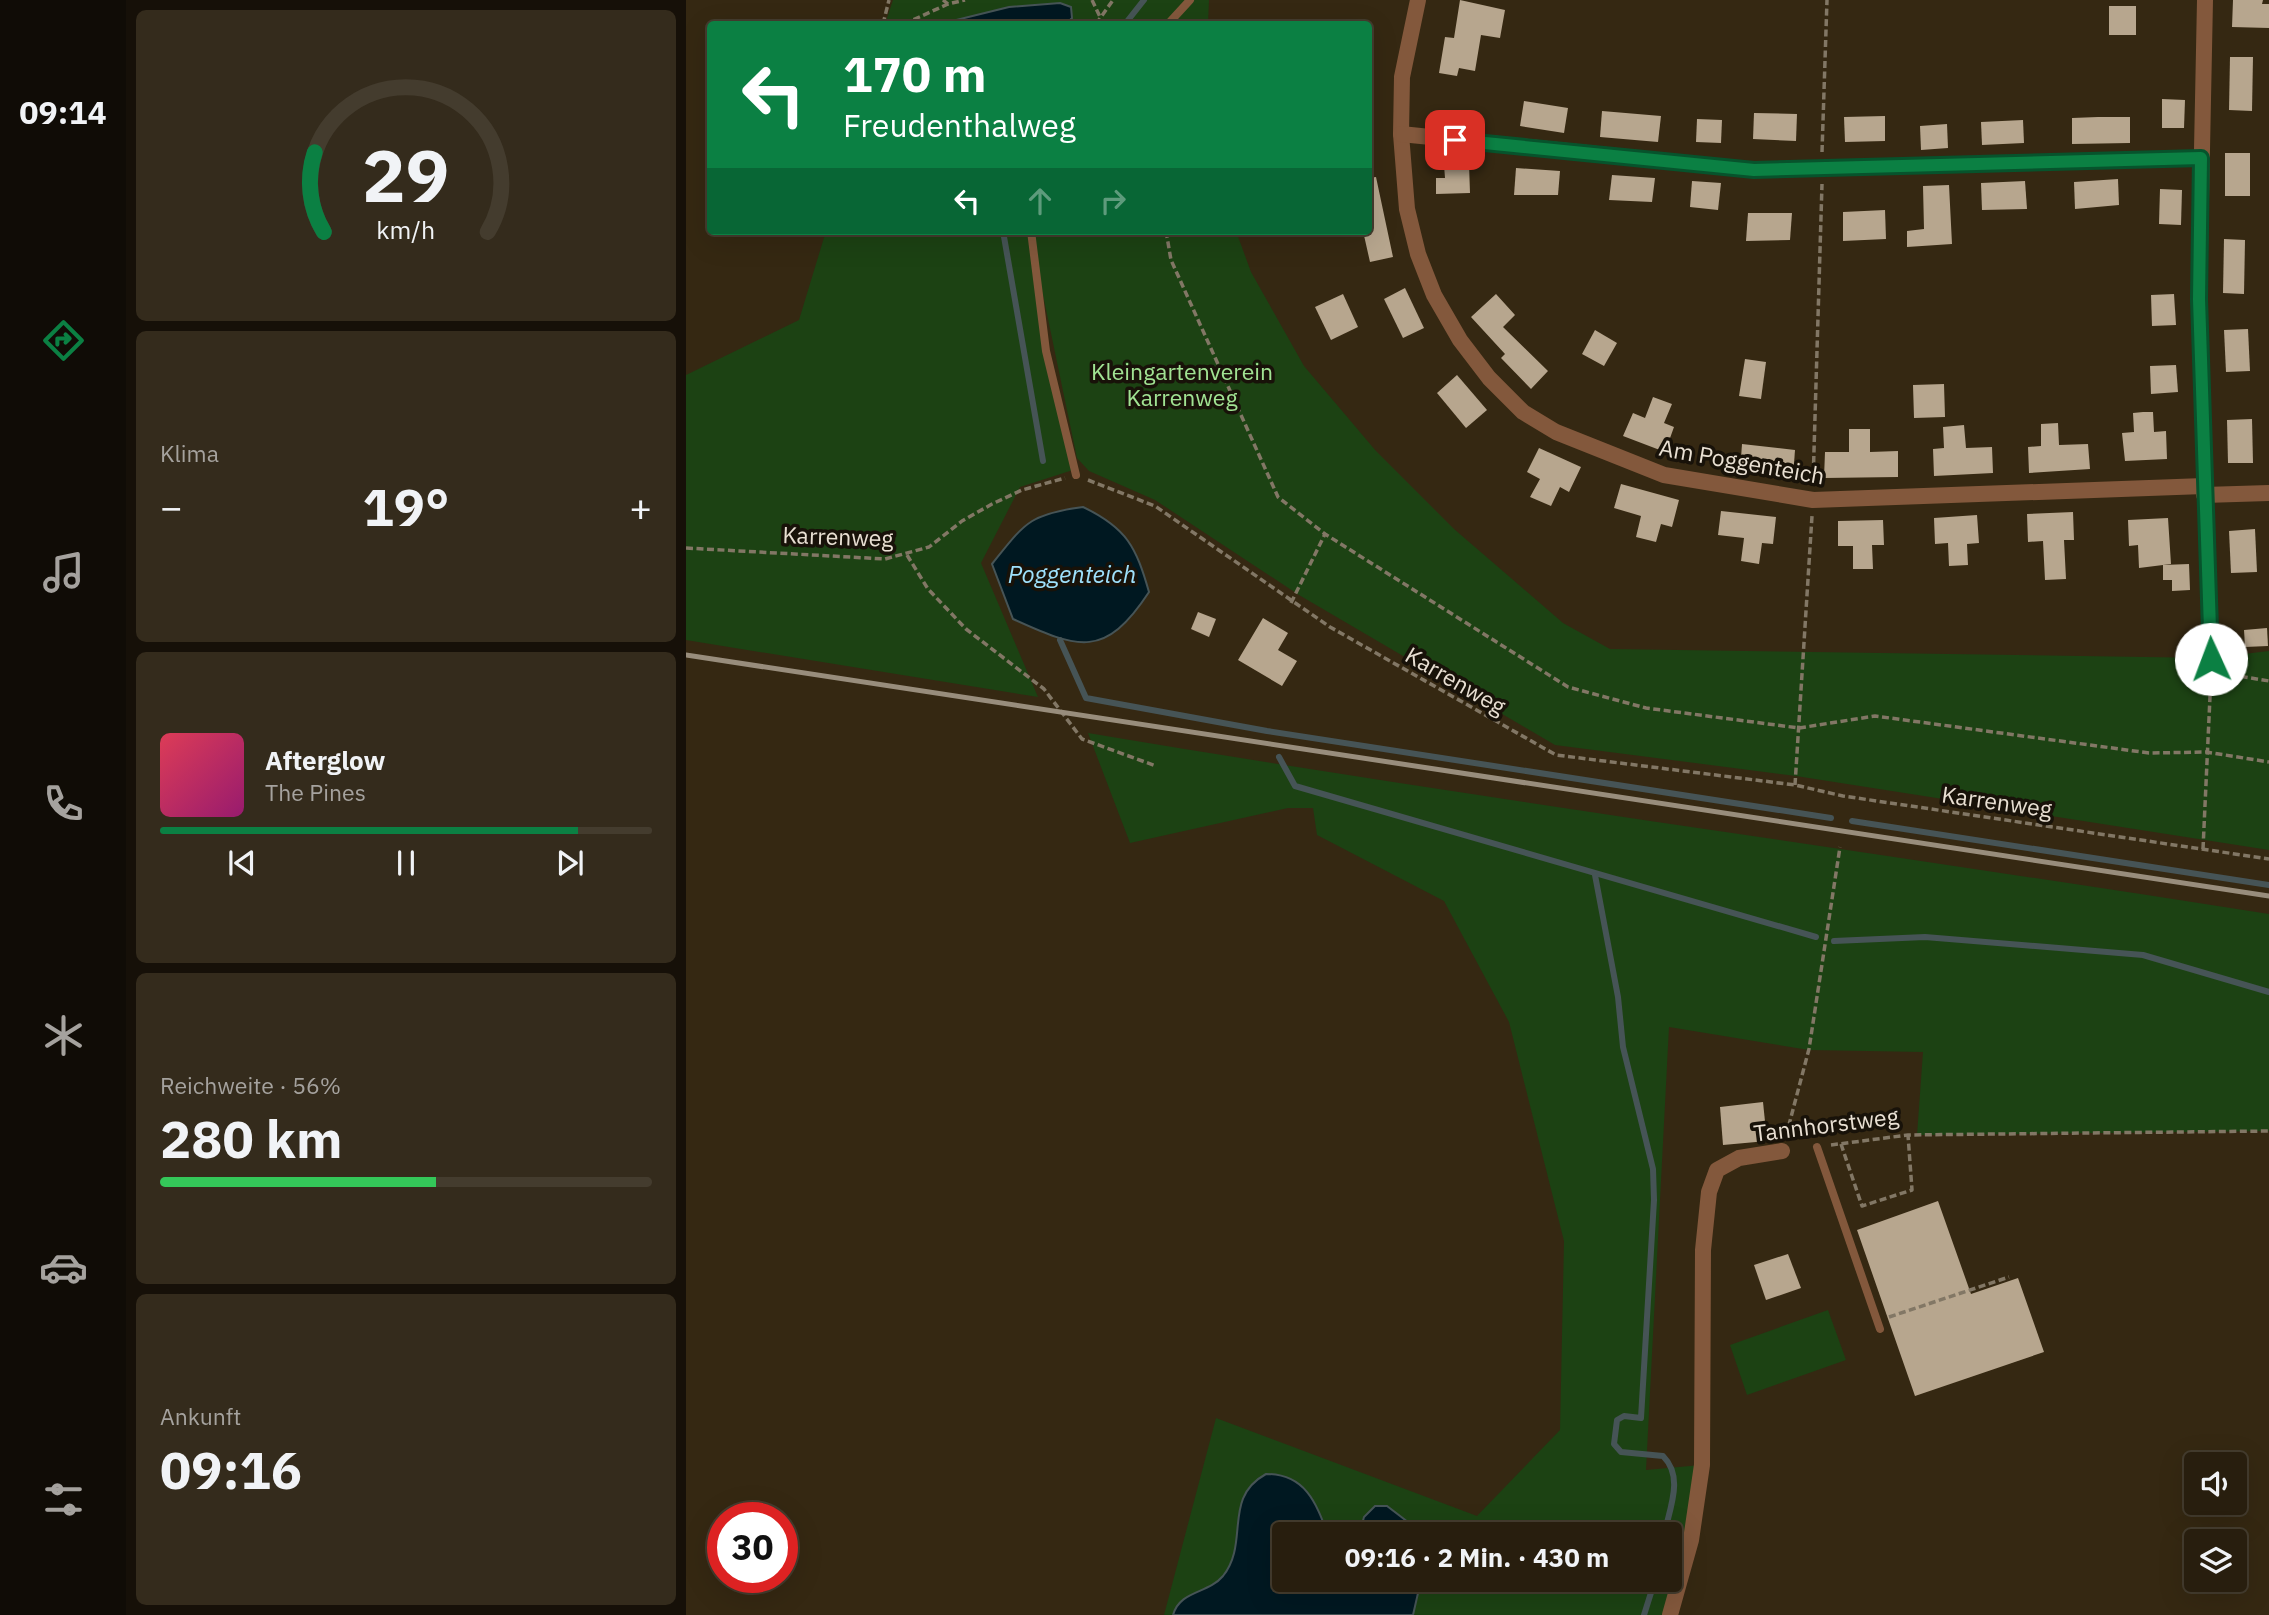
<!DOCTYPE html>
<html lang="de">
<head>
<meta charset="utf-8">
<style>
  body { margin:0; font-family:"IBM Plex Sans",sans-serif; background:#342b1c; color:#f1f3f6; height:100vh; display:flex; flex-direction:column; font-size:26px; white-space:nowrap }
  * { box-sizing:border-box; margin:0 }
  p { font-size:23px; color:#a5a29e }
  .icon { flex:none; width:38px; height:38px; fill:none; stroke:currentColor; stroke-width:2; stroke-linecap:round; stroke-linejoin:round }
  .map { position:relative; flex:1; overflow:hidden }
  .panel { display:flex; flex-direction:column; gap:10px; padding:10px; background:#161008; width:560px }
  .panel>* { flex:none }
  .guide { position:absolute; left:21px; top:21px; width:665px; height:214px; border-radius:7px; box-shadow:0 7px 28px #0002,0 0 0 2px #443c2e; background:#0b8043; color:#fff; overflow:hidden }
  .controls { position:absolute; left:1498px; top:1452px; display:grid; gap:14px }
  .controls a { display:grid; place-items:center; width:63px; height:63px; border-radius:7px; background:#281e0e; box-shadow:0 7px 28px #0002,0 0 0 2px #443c2e; font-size:35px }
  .speed { position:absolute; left:21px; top:1502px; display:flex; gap:14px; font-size:35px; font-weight:700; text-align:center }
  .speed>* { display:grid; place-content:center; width:91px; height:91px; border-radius:50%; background:#281e0e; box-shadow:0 7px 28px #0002,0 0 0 2px #443c2e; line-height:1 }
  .speed .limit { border:10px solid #d22; background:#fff; color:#111 }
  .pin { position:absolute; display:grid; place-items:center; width:60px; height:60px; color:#fff; margin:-30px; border-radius:14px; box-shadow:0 4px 10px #0006 }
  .me { position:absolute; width:77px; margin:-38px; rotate:358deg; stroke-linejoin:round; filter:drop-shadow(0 0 5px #0008) }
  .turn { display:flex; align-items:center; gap:24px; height:147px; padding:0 21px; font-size:32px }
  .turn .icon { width:91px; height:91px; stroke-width:2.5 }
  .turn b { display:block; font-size:49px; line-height:60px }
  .lanes { display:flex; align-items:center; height:66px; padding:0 21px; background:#0003; justify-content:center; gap:35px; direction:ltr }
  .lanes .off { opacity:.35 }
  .big { font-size:52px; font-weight:800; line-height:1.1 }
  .panel .widget { flex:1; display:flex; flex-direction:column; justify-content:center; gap:10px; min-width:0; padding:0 24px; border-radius:10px; background:#342b1c }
  .panel .dial { align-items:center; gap:0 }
  .dial svg { height:182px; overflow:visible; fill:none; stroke:#443c2e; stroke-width:7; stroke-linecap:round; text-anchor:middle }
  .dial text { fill:#f1f3f6; stroke:none }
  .song { display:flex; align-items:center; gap:21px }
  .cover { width:84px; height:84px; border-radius:10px; background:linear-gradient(135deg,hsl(350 70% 55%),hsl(320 70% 35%)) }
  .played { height:7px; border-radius:4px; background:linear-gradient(90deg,#0b8043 85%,#443c2e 85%) }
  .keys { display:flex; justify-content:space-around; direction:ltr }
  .heat { display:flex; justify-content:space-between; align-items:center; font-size:38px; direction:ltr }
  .charge { height:10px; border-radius:5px; background:linear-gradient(90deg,#34c759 56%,#443c2e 0) }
  .trip { position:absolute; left:586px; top:1522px; width:410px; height:70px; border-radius:7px; background:#281e0e; box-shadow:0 7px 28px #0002,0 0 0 2px #443c2e; font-weight:800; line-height:70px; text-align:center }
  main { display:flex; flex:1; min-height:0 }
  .menu { display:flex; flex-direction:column; width:126px; justify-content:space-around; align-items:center; background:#100c06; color:#a5a29e }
  .menu .icon { width:49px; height:49px }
  .menu .active { color:#0b8043 }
  .menu b { font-size:32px; color:#f1f3f6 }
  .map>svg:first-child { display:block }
</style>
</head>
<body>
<main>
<nav class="menu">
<b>09:14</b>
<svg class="icon active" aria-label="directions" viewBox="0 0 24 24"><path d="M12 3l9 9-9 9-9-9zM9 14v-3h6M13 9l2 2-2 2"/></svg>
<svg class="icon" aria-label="music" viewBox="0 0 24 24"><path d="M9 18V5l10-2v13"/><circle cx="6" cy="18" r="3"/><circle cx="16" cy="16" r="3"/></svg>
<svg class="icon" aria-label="phone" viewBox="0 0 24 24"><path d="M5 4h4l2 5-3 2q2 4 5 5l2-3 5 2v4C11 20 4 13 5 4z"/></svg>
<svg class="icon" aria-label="climate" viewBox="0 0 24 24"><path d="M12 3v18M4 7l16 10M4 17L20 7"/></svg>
<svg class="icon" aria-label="car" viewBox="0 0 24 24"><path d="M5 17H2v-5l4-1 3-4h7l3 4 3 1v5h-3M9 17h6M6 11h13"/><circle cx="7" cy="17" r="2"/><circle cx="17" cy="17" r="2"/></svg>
<svg class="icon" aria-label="filters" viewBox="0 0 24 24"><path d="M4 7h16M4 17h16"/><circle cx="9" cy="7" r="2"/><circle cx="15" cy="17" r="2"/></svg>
</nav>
<section class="panel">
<div class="widget dial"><svg viewBox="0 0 100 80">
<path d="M14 69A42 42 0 1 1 86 69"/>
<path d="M14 69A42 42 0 0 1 10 34" stroke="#0b8043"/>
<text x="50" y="56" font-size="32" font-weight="700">29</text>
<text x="50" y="72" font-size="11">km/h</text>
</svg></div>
<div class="widget"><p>Klima</p>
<div class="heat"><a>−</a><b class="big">19°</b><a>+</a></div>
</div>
<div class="widget">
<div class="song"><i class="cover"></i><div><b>Afterglow</b><p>The Pines</p></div></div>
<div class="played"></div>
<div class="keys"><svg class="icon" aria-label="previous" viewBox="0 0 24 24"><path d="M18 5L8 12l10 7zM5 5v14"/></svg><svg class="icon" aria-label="pause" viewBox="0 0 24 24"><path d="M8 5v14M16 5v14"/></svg><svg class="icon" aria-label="next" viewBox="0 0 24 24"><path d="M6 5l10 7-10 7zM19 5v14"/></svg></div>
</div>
<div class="widget"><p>Reichweite · 56%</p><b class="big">280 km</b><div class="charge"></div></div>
<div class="widget"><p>Ankunft</p><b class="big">09:16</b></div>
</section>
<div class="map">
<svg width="1583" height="1615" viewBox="0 0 1583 1615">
  <rect width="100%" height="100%" fill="#352812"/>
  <g fill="#1c4213" fill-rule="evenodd">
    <path d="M 207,0 L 523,0 L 522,24 L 380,24 L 386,18 L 199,24 Z"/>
    <path d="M 140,231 L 550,231 L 565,272 L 618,366 L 690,451 L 768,529 L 877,623 L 924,649 L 1524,658 L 1583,651 L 1583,850 L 1110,776 L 869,745 L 613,595 L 469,500 L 403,471 L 391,458 L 347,247 L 361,351 L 387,470 L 334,487 L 295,563 L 352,697 L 0,640 L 0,375 L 113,320 Z"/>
    <path d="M 402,733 C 795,799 1189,852 1583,914 L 1583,1131 L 1231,1135 L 1237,1052 L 1123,1050 L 983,1027 L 960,1470 L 1015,1465 L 983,1615 L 478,1615 L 530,1418 L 791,1516 L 874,1430 L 878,1241 L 823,1022 L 758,901 L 631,835 L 627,808 L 602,808 L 444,843 ZM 598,1535 L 984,1535 L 984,1580 L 598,1580 Z"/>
    <path d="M 1142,1310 L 1160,1360 L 1061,1395 L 1044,1345 Z"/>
  </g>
  <g fill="#001821" stroke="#465456" stroke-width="2">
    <path d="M 374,3 L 385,7 L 386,18 L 380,24 L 254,24 L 323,7 Z"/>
    <path d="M 397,507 C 441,528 450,547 463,592 C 419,659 393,649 327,619 L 306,564 C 339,523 343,514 397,507 Z"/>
    <path d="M 580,1474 C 619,1474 630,1502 642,1535 L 598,1535 L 598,1580 L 735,1580 L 727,1615 L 487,1615 C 494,1590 522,1594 537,1576 C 564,1542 536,1498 580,1474 Z"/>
    <path d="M 689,1506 L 701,1506 L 731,1529 L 732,1535 L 673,1535 L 678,1517 Z"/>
  </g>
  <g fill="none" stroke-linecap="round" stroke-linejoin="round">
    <g stroke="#465456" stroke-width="6">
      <path d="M 439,24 L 458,0"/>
      <path d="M 317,231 L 357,461"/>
      <path d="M 374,640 L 400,698 L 581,731 L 1145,818"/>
      <path d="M 593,757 L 609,786 L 1130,937"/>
      <path d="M 1166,821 L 1583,885"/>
      <path d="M 909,875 L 932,997 L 937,1047 L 967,1169 L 968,1200 L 955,1418 L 938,1416 L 931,1420 L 928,1444 L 935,1452 L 977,1456 C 998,1477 984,1507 978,1535"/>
      <path d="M 1148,941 L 1239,937 L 1457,955 L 1583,992"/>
      <path d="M 958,1615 L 969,1580"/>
    </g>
  </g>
  <g fill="#b7a68e">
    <path d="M 774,0 L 819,10 L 814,38 L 795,35 L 789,71 L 773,68 L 771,76 L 753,73 L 759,37 L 768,38 Z"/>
    <path d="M 1547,0 L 1577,0 L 1576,4 L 1583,4 L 1583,28 L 1546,27 Z"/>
    <rect x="1423" y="6" width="27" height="29"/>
    <path d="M 1544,57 L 1567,57 L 1566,111 L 1543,110 Z"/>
    <path d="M 1476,99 L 1499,100 L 1498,128 L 1476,128 Z"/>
    <path d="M 838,101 L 882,108 L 878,133 L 834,126 Z"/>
    <path d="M 916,111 L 975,116 L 972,142 L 914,137 Z"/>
    <path d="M 1068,113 L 1111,114 L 1110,141 L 1067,139 Z"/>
    <path d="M 1199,116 L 1199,141 L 1159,142 L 1158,117 Z"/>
    <path d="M 1412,117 L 1444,117 L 1444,143 L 1386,144 L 1386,118 Z"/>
    <path d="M 1011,119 L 1036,120 L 1035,143 L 1010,142 Z"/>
    <path d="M 1337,120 L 1338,143 L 1296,145 L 1295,122 Z"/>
    <path d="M 1261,124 L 1262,148 L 1235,150 L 1234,126 Z"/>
    <rect x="1539" y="153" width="25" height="43"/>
    <path d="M 783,164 L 784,193 L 750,194 L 750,178 L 759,178 L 758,165 Z"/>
    <path d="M 830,168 L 874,171 L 872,195 L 828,195 Z"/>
    <path d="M 926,175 L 969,178 L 966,202 L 923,200 Z"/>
    <path d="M 690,177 L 707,257 L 684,262 L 677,231 L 682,231 L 682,178 Z"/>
    <path d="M 1432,179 L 1433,205 L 1389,209 L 1388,182 Z"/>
    <path d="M 1006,181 L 1035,183 L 1032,210 L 1004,207 Z"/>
    <path d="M 1339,181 L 1341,209 L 1296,210 L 1295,183 Z"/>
    <path d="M 1263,185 L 1266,244 L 1221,247 L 1221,231 L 1238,229 L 1237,186 Z"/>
    <path d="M 1474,189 L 1496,190 L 1495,225 L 1473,224 Z"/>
    <path d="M 1199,210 L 1200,239 L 1157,241 L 1157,212 Z"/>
    <path d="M 1062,213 L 1106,213 L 1104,240 L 1060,241 Z"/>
    <path d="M 1538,239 L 1559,240 L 1558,294 L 1537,293 Z"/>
    <path d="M 719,288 L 738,328 L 717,338 L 698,299 Z"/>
    <path d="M 657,294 L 672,327 L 645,340 L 629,307 Z"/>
    <path d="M 810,294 L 829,315 L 817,327 L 862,371 L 845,389 L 815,358 L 819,354 L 785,317 Z"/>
    <path d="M 1488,294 L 1490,325 L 1466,326 L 1465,295 Z"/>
    <path d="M 1562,329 L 1564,371 L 1540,372 L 1538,330 Z"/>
    <path d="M 909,330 L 931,343 L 918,366 L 896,354 Z"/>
    <path d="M 1059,359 L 1080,362 L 1075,399 L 1053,396 Z"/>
    <path d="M 1490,365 L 1492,392 L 1465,394 L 1464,366 Z"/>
    <path d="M 771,375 L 801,410 L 780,428 L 751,393 Z"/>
    <path d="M 1258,384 L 1259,417 L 1228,418 L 1227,385 Z"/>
    <path d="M 967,397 L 986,404 L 978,423 L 988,427 L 979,452 L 937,436 L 947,413 L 959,418 Z"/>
    <path d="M 1457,412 L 1467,412 L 1468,432 L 1480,431 L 1481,459 L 1439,461 L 1436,433 L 1448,432 L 1447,413 Z"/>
    <path d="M 1566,419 L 1567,463 L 1542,463 L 1541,420 Z"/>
    <path d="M 1372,423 L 1373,445 L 1402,444 L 1404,469 L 1343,473 L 1342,447 L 1355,446 L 1355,424 Z"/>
    <path d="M 1278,425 L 1280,448 L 1306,447 L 1307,473 L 1248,476 L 1247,449 L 1258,448 L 1257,427 Z"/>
    <path d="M 1163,429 L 1184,429 L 1184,452 L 1212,451 L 1212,477 L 1138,478 L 1139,452 L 1163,452 Z"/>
    <path d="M 1056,444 L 1109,450 L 1107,477 L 1054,472 Z"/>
    <path d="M 853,448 L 895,467 L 883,492 L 874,487 L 865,506 L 844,497 L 854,479 L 841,472 Z"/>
    <path d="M 935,484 L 993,500 L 986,527 L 975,524 L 970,542 L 950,537 L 955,516 L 928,508 Z"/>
    <path d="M 1035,511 L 1090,517 L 1087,544 L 1076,543 L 1073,564 L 1055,561 L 1058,538 L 1032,535 Z"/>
    <path d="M 1387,512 L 1388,540 L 1378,540 L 1380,579 L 1359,580 L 1357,541 L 1342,542 L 1341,514 Z"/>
    <path d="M 1291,515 L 1293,543 L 1281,544 L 1282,565 L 1263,566 L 1262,543 L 1249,544 L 1248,518 Z"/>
    <path d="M 1482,518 L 1485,564 L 1453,568 L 1452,545 L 1443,546 L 1442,520 Z"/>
    <path d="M 1197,520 L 1198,545 L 1186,545 L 1187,569 L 1167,569 L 1167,546 L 1152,546 L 1152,521 Z"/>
    <path d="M 1569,529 L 1571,572 L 1545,573 L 1543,531 Z"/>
    <path d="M 1503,564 L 1504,590 L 1486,591 L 1486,580 L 1477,580 L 1477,565 Z"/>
    <path d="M 512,612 L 530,619 L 523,637 L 505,629 Z"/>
    <path d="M 577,618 L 602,633 L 592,650 L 611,661 L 596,686 L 552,660 Z"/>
    <path d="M 1581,628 L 1582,646 L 1559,647 L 1558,630 Z"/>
    <path d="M 1077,1102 L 1081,1141 L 1037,1145 L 1034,1107 Z"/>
    <path d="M 1252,1201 L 1285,1294 L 1332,1278 L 1358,1352 L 1229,1396 L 1171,1230 Z"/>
    <path d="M 1102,1254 L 1115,1288 L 1080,1300 L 1068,1265 Z"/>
  </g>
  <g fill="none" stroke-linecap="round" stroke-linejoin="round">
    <g stroke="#827765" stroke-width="3.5" stroke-dasharray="7 3.5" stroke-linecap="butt">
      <path d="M 257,0 L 262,4 L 279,0"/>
      <path d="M 406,0 L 415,19"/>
      <path d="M 197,24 L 203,0"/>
      <path d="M 218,24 L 262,4"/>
      <path d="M 410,24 L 427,0"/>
      <path d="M 1136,152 L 1141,0"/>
      <path d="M 480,231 L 485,260 L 592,497 L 639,534 L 882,687 L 960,708 L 1113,728 L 1189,716 L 1463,753 L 1520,752 L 1583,762"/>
      <path d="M 402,480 L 469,506 L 644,627 L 870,755 L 1109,785 L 1157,796 L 1583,859"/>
      <path d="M 1127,484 L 1136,184"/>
      <path d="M 0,548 L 199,559 L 243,547 L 276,521 L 306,504 L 336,490 L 379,478"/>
      <path d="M 221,555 L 242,589 L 280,629 L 358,689 L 396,739 L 470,766"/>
      <path d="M 605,603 L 639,534"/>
      <path d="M 1534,673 L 1583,681"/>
      <path d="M 1109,785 L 1126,516"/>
      <path d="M 1517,849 L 1525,675"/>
      <path d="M 1100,1136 L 1123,1049 L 1154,847"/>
      <path d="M 1155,1144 L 1176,1206 L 1226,1190 L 1222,1135"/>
      <path d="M 1145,1145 L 1222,1135 L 1583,1131"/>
      <path d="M 1203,1317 L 1323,1277"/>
    </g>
    <g stroke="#83583c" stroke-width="8">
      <path d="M 482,24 L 504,0"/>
      <path d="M 345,231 L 360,351 L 390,475"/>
      <path d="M 1131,1147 L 1194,1329"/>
    </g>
    <g stroke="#83583c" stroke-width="16">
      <path d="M 732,0 L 716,77 L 715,134 L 721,209 L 732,254 L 748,295 L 774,340 L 803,378 L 837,412 L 870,432 L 978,475 L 1127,500 L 1518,486"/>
      <path d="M 1519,0 L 1513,299 L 1525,659"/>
      <path d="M 715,134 L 1068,170 L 1515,158"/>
      <path d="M 1518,495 L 1583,493"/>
      <path d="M 984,1615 L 1005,1540 L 1016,1465 L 1017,1250 L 1023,1192 L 1031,1170 L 1053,1158 L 1096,1151"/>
    </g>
    <path stroke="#988d7c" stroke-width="5" d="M 0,655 L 1583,896"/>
  </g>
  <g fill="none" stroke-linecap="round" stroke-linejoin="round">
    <defs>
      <path id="route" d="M 769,140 L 1068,170 L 1515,158 L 1513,299 L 1525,659"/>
    </defs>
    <use href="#route" stroke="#07532c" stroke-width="18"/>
    <use href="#route" stroke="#0b8043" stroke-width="12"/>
  </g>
  <g text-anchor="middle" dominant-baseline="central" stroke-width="7" stroke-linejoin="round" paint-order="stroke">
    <g font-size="23" fill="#a1e393" stroke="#181209">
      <text x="496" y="371">Kleingartenverein<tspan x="496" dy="26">Karrenweg</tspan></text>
    </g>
    <g font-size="23" fill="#e9e0d3" stroke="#181209">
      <text transform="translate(1056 461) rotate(10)">Am Poggenteich</text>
      <text transform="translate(152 536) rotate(2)">Karrenweg</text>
      <text transform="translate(770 680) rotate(30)">Karrenweg</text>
      <text transform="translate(1311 801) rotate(8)">Karrenweg</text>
      <text transform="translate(1140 1124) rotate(-7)">Tannhorstweg</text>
    </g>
    <g font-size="24" font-style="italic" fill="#9ee0fb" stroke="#181209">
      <text x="386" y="574">Poggenteich</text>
    </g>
  </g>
</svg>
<div class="controls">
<a><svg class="icon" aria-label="sound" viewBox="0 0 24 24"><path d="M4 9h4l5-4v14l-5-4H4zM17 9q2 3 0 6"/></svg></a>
<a><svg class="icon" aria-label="layers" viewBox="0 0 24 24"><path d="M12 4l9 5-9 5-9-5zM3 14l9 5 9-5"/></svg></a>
</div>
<div class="speed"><div class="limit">30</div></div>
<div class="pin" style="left:769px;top:140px;background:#d93025"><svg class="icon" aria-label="arrive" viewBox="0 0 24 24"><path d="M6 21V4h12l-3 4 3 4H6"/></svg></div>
<svg class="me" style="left:1525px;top:659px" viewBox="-20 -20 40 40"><circle r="19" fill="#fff"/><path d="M0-13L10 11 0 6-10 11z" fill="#0b8043"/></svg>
<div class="trip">09:16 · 2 Min. · 430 m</div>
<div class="guide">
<div class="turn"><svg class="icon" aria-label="left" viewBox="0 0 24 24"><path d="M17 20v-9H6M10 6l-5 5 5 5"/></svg><div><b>170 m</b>Freudenthalweg</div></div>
<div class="lanes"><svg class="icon" aria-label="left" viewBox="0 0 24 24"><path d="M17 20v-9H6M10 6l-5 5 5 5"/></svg><svg class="icon off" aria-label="ahead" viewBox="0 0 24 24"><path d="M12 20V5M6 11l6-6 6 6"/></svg><svg class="icon off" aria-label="right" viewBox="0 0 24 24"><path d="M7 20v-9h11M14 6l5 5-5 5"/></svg></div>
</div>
</div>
</main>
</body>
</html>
